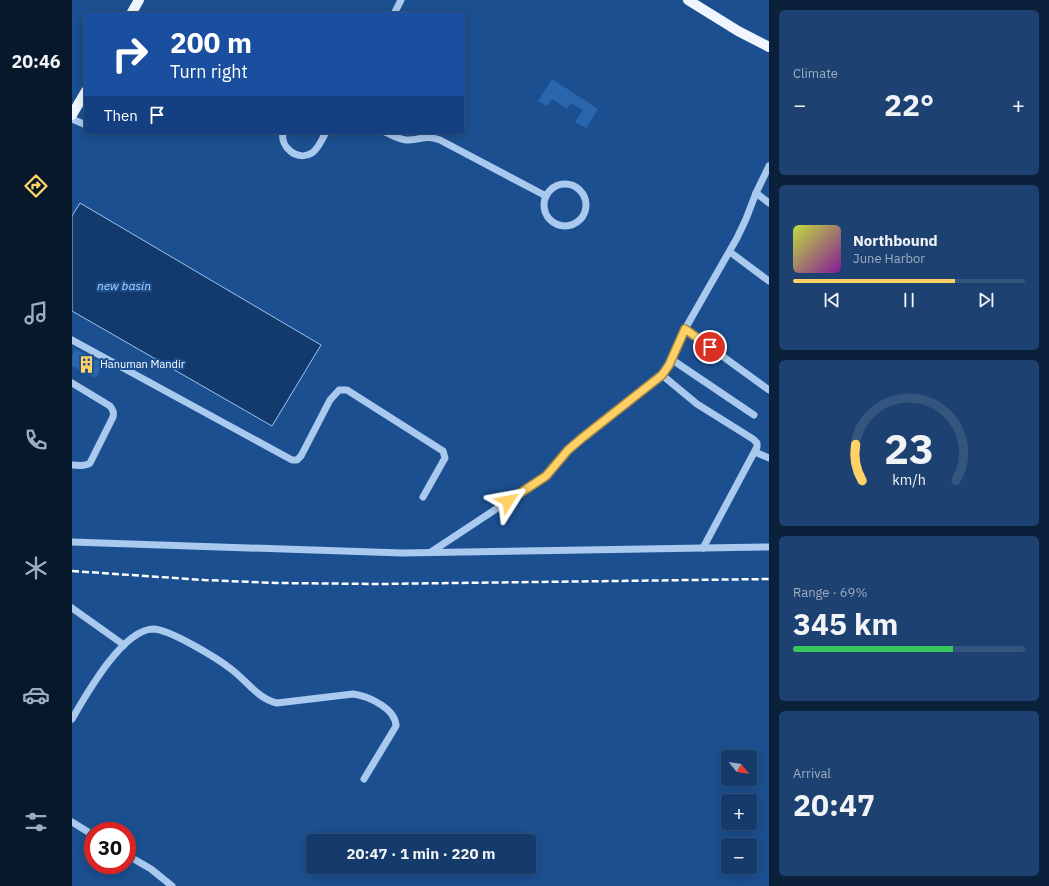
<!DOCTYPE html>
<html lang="en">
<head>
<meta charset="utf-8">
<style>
  body { margin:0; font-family:"IBM Plex Sans",sans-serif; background:#1d4271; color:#f1f3f6; height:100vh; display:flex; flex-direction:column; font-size:15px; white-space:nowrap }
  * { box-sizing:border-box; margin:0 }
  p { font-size:13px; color:#9dadc1 }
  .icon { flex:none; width:22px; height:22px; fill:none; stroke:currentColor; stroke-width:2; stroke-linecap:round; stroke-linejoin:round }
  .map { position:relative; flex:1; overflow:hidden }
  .sheet { display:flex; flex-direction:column; gap:10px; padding:10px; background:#0b203b; width:280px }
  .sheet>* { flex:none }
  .top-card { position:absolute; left:12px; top:12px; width:380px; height:122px; border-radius:4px; box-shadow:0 2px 10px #0003,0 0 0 1px #33557e; background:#1a4fa0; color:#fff; overflow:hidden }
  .needle { width:26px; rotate:120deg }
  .controls { position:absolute; left:649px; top:750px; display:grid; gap:8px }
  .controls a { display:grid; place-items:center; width:36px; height:36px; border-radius:4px; background:#143b6b; box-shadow:0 2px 10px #0003,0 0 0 1px #33557e; font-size:20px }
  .speed { position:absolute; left:12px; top:822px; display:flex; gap:8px; font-size:20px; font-weight:700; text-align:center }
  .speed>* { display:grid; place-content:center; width:52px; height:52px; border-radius:50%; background:#143b6b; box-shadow:0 2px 10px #0003,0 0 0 1px #33557e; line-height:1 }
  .speed .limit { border:6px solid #d22; background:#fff; color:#111 }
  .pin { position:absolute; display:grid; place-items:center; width:34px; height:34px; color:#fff; margin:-17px; border:2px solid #fff; border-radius:50%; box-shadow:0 1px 4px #0007 }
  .me { position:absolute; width:44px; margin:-22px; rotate:56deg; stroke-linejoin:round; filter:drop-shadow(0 0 3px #0008) }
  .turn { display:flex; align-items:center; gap:14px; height:84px; padding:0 20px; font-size:18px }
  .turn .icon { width:52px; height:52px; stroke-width:2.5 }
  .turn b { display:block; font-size:28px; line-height:34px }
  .then { display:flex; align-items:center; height:38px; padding:0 20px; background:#0003; gap:8px; font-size:15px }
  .big { font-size:30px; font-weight:700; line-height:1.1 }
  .sheet .widget { flex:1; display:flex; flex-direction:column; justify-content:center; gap:6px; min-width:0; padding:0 14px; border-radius:6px; background:#1d4271 }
  .sheet .dial { align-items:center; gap:0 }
  .dial svg { height:104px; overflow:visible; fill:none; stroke:#33557e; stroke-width:7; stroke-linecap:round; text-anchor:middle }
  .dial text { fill:#f1f3f6; stroke:none }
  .song { display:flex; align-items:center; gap:12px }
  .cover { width:48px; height:48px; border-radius:6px; background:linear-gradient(135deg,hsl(70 70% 55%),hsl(290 70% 35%)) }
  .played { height:4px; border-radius:2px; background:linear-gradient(90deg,#ffd166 70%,#33557e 70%) }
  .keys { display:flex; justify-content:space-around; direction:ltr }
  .heat { display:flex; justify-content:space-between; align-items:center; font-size:22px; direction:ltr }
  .charge { height:6px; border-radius:3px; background:linear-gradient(90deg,#34c759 69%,#33557e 0) }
  .trip { position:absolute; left:234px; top:834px; width:230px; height:40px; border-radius:4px; background:#143b6b; box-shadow:0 2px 10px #0003,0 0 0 1px #33557e; font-weight:700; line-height:40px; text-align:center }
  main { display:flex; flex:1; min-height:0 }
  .dock { display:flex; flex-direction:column; width:72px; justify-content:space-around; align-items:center; background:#08182b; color:#9dadc1 }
  .dock .icon { width:28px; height:28px }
  .dock .selected { color:#ffd166 }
  .dock b { font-size:18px; color:#f1f3f6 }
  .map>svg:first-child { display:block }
</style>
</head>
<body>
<main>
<nav class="dock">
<b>20:46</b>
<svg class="icon selected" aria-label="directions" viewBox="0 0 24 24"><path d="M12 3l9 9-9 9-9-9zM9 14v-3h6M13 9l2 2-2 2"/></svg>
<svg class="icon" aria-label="music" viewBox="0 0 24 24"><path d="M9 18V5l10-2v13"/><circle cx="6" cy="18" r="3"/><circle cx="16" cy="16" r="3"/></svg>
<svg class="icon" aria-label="phone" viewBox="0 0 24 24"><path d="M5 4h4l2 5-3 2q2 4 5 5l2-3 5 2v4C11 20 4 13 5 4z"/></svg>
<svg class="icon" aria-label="climate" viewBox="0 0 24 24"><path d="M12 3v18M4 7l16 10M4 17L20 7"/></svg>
<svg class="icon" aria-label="car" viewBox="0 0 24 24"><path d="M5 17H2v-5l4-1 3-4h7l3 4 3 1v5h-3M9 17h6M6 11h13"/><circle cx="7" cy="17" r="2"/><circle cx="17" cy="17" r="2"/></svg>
<svg class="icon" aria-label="filters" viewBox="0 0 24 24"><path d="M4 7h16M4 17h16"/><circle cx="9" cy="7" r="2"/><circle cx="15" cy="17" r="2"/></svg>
</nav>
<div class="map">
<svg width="697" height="886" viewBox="0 0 697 886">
  <rect width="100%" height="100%" fill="#1b4f8f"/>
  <path fill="#123a6d" stroke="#9cc4f0" d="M 8,203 L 249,345 L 200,426 L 0,311 L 0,216 Z"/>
  <g fill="#2a66ad">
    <path d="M 480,79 L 526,109 L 514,128 L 503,122 L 511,110 L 499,103 L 495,109 L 480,99 L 475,106 L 466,101 Z"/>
    <path d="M 3,349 L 31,363 L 24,378 L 0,366 L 0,357 Z"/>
  </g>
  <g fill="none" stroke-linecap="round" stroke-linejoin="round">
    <g stroke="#a9c9ee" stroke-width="7">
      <path d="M 322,14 L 329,0"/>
      <path d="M 0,119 L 14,125"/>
      <path d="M 211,132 C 208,147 225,162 240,153 C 247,148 250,139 254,132"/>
      <path d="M 313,132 C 320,135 326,139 334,140 C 349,141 351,134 368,140 L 474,196"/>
      <circle cx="493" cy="205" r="21"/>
      <path d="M 684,193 L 697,203"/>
      <path d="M 658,252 L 697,281"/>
      <path d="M 613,329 L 697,390"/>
      <path d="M 0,340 L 220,460 L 225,460 L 229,456 L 258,400 L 267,390 L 275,390 L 371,451 L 373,458 L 351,497"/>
      <path d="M 599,359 L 682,415"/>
      <path d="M 590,375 L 625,404 L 681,439 L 685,443 L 685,447 L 631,548"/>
      <path d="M 0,383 L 38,406 C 41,410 42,412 41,417 L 18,463 C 13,467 6,465 0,465"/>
      <path d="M 683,452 L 697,458"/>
      <path d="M 0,542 L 330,553 L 697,547"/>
      <path d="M 359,552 L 474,476 L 496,450 L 510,438 L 590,375 L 597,365 L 613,329 L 665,238 L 674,219 L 684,193 L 697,166"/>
      <path d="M 0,608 L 52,645"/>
      <path d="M 0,719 C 14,695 50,630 81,629 C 97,629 145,658 159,669 C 174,680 186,699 205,703 L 281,694 C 297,696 324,709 324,726 L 292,779"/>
      <path d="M 0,822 L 21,835"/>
      <path d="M 55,855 L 79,869 L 100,886"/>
    </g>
    <g stroke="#f0f6ff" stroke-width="10">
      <path d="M 616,0 L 666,31 L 697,47"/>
      <path d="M 59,14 L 67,0"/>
      <path d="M 0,115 L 14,91"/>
    </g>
    <path stroke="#fff" stroke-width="2.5" stroke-dasharray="7 3" stroke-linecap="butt" d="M 0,571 L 132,580 L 204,583 L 307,584 L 697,579"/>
  </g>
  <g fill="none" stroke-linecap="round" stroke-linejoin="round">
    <defs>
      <path id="route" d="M 436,501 L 474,476 L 496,450 L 510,438 L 590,375 L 597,365 L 613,329 L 638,347"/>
    </defs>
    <use href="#route" stroke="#a68842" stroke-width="10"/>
    <use href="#route" stroke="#ffd166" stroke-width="7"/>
  </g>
  <defs>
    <symbol id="building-bare" viewBox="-9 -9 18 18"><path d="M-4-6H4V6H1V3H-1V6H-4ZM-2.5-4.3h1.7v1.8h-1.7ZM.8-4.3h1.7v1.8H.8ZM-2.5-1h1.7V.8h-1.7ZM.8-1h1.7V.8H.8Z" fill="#ffd166" stroke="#1b4f8f" stroke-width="2.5" paint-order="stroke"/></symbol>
  </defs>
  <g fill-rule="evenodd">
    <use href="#building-bare" x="2" y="352" width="25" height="25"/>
  </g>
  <g text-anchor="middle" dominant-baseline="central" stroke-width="4" stroke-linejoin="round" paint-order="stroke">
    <g font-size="11" fill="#fff" stroke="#1b4f8f" text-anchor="start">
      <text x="28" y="364">Hanuman Mandir</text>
    </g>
    <g font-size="12" font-style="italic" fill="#b5d3f5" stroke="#1b4f8f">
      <text x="52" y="285">new basin</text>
    </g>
  </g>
</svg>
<div class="controls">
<a><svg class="needle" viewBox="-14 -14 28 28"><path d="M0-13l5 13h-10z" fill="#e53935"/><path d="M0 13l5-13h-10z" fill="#9dadc1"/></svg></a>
<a>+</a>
<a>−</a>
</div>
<div class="speed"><div class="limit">30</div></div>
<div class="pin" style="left:638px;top:347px;background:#d93025"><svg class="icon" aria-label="arrive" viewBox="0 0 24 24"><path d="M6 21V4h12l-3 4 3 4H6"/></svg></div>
<svg class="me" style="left:436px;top:501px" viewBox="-20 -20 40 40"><path d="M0-17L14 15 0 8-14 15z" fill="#ffd166" stroke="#fff" stroke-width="4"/></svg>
<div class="trip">20:47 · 1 min · 220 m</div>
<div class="top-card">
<div class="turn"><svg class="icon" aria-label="right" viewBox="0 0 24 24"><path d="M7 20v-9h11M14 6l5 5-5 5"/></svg><div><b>200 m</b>Turn right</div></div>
<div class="then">Then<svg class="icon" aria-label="arrive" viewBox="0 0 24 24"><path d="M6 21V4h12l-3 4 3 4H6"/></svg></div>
</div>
</div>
<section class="sheet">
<div class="widget"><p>Climate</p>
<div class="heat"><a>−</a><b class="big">22°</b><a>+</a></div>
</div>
<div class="widget">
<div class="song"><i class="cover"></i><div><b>Northbound</b><p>June Harbor</p></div></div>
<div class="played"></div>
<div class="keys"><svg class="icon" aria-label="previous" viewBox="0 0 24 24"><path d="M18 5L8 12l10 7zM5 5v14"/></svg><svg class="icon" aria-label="pause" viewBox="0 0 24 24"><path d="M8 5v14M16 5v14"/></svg><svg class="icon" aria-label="next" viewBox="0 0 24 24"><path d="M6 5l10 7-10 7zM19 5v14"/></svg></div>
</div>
<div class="widget dial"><svg viewBox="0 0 100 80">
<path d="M14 69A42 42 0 1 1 86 69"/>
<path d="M14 69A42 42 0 0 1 9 41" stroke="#ffd166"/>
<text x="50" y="56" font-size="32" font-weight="700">23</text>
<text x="50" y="72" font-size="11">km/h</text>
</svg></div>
<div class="widget"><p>Range · 69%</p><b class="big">345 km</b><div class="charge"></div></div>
<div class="widget"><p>Arrival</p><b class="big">20:47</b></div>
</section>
</main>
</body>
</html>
